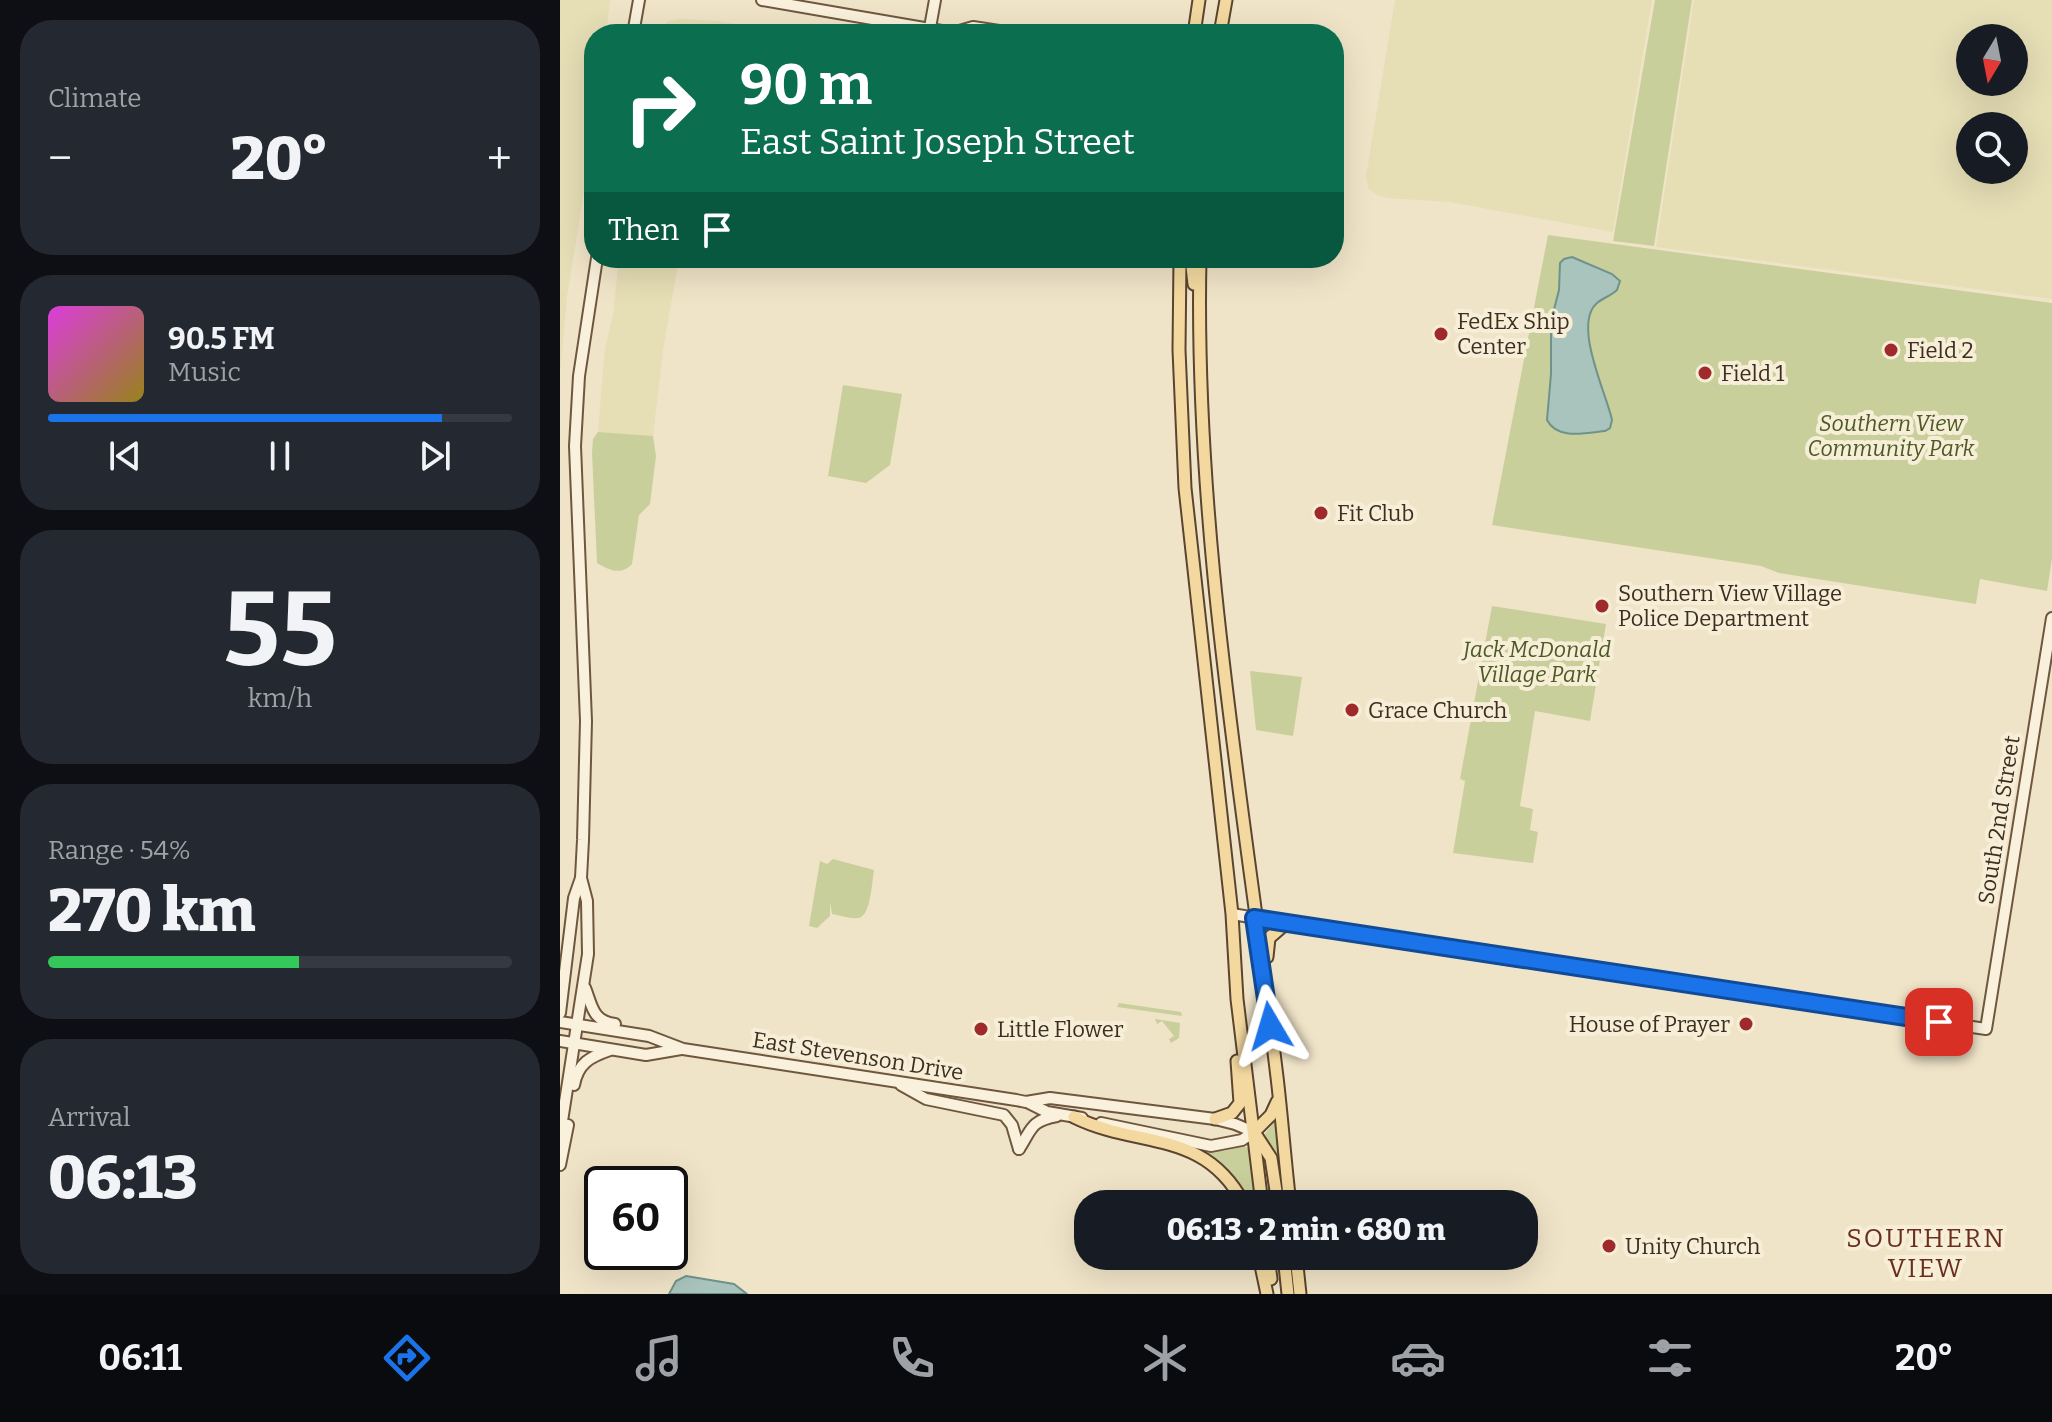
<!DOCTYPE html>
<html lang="en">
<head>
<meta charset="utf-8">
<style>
  body { margin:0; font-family:Bitter,serif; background:#242831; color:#f1f3f6; height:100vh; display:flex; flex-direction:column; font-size:30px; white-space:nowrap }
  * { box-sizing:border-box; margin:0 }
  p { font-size:26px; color:#9ea1a6 }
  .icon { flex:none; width:44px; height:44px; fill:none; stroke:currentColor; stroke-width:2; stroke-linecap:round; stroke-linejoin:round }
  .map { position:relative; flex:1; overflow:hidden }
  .sheet { display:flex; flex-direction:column; gap:20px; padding:20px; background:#0d0f14; width:560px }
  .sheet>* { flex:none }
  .guide { position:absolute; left:24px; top:24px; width:760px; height:244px; border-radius:32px; box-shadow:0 8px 32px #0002; background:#0b6e4f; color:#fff; overflow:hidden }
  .needle { width:52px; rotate:190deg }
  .controls { position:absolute; left:1396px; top:24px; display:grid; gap:16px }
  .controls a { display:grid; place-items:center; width:72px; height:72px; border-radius:50%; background:#171b24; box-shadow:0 8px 32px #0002; font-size:40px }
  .speed { position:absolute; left:24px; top:1166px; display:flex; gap:16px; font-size:40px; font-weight:700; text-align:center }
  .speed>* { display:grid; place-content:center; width:104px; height:104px; border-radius:50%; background:#171b24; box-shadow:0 8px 32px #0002; line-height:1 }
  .speed .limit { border:4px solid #111; border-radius:12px; background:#fff; color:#111 }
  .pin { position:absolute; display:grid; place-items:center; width:68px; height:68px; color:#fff; margin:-34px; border-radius:16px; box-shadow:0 4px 12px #0006 }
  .me { position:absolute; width:88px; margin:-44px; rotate:353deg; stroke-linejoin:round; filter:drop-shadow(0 0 6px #0008) }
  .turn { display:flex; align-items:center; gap:28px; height:168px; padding:0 24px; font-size:36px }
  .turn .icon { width:104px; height:104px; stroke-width:2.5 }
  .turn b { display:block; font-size:56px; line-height:68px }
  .then { display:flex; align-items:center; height:76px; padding:0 24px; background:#0003; gap:16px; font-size:30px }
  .big { font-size:60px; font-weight:800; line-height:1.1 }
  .sheet .card { flex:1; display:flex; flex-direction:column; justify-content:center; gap:12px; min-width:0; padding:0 28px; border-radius:32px; background:#242831 }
  .sheet .dial { align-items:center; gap:0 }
  .dial b { font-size:104px; line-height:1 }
  .song { display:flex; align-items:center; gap:24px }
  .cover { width:96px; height:96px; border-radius:12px; background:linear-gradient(135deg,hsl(300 70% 55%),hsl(50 70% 35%)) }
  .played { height:8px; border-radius:4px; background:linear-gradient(90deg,#1a73e8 85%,#363941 85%) }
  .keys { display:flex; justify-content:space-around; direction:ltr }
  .heat { display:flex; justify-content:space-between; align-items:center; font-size:44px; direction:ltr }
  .charge { height:12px; border-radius:6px; background:linear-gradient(90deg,#34c759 54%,#363941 0) }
  .trip { position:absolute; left:514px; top:1190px; width:464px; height:80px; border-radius:32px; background:#171b24; box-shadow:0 8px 32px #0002; font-weight:800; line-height:80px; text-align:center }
  .dock { display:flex; height:128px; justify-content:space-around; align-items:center; background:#090b0e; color:#9ea1a6 }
  .dock .icon { width:56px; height:56px }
  .dock .current { color:#1a73e8 }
  .dock b { font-size:36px; color:#f1f3f6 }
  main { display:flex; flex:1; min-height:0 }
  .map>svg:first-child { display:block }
</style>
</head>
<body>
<main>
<section class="sheet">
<div class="card"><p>Climate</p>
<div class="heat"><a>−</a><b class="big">20°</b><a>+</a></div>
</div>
<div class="card">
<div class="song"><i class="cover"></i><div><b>90.5 FM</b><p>Music</p></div></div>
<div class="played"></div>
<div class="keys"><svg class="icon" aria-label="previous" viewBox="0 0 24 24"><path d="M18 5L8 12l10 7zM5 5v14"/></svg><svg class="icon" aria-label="pause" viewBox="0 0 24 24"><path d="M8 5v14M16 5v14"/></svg><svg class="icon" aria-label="next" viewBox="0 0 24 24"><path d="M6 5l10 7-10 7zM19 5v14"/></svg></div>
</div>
<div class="card dial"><b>55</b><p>km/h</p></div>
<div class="card"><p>Range · 54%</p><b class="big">270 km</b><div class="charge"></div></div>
<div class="card"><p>Arrival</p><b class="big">06:13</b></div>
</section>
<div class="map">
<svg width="1492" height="1294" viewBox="0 0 1492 1294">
  <rect width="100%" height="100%" fill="#f0e4c8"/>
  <g fill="#e6deb5" fill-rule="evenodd">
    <path d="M 0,0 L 50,0 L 46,34 L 34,34 L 34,129 L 7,297 L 0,374 Z"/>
    <path d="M 835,0 L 1092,0 L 1053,232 L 890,202 L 827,198 L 817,195 L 808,188 L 806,176 Z"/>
    <path d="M 1134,0 L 1492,0 L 1492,299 L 1096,247 ZM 1410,38 L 1454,38 L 1454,82 L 1410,82 ZM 1454,126 L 1454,170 L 1410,170 L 1410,126 Z"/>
    <path d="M 121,19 L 158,21 L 241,34 L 99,34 L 108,21 Z"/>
    <path d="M 59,258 L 119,258 L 103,350 L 93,436 L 38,432 L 45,348 L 53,315 Z"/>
  </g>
  <g fill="#c9cf9b">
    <path d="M 1095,0 L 1132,0 L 1094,246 L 1053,241 Z"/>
    <path d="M 988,235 L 1492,303 L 1492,558 L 1487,591 L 1420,579 L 1416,604 L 1219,573 L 1201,566 L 932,525 Z"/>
    <path d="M 283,385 L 342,394 L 330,465 L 306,483 L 268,476 Z"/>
    <path d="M 38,432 L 93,436 L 96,456 L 90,504 L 79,515 L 72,564 C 61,576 49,570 37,563 L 32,453 L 33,439 Z"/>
    <path d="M 932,606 L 1046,624 L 1030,721 L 975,711 L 960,806 L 973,809 L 970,830 L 978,832 L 973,863 L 893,853 L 905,781 L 900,779 Z"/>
    <path d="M 690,671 L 742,677 L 733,736 L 696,730 Z"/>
    <path d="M 273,859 L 314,870 C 312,881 311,917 298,918 C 290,919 279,915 272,914 L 270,902 L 270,916 L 257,928 L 249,926 L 260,861 L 267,864 Z"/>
    <path d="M 559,1003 L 621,1012 L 622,1016 L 557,1007 Z"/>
    <path d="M 595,1019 L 620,1023 L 619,1038 L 611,1043 L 609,1039 L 614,1036 L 602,1021 L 597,1024 Z"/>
    <path d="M 716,1120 L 724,1199 L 723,1199 L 715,1152 L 704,1135 Z"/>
    <path d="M 683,1146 L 688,1148 L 695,1204 L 688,1204 L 647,1156 L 648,1151 L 664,1151 Z"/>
  </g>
  <g fill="#a9c4bc" stroke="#6f938a" stroke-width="2">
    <path d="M 1012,257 L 1052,274 L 1060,281 L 1057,290 C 1051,296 1042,298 1036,304 C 1013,326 1047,395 1052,420 L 1050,428 L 1045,431 C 1026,433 997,440 987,420 L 991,374 L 991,321 L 999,290 L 1000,263 L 1004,259 Z"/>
    <path d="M 126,1276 L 174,1284 L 187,1294 L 109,1294 L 116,1281 Z"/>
  </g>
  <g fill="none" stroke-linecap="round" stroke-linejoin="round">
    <defs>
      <g id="secondary">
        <path d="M 202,0 L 399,34"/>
        <path d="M 396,32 L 413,27 L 459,34"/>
        <path d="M 369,33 L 375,0"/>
        <path d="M 73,34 L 79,0"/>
        <path d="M 672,914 L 947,959 L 1426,1029 L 1492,618"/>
        <path d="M 25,988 C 32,1005 32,1021 55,1024"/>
        <path d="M 0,1013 L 14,898 L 21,878 L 23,840 L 26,721 L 15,446 L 19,376 L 37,258"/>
        <path d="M 0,1022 L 89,1036 L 123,1049 L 456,1100 L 466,1102 L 490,1098 L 655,1119 L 675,1124 L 694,1132"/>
        <path d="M 0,1041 L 86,1055 L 121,1049"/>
        <path d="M 14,1085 C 18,1063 30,1057 50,1050"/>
        <path d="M 341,1085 L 366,1099 L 444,1115 L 452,1125 L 459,1149"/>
        <path d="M 469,1103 L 487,1112 L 522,1118"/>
        <path d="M 541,1123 L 651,1146 L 682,1140 L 694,1132"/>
        <path d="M 0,1134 L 28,954 L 27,901 L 21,878"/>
        <path d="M 459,1149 C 472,1129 470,1121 497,1116"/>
        <path d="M 0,1165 L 8,1125"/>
      </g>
      <g id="primary">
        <path d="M 634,34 L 639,0"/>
        <path d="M 660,34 L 666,0"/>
        <path d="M 620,258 L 619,350 L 625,488 L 672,914 L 677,999 L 702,1204"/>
        <path d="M 631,258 L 634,284"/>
        <path d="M 640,258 C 634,534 684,804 717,1077 C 722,1119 725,1162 730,1204"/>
        <path d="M 707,957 L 709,938 L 725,924"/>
        <path d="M 514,1117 C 579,1149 644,1128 684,1204"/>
        <path d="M 655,1119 L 672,1113 L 680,1103 L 677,1061"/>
        <path d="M 694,1132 L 711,1158 L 718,1204"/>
        <path d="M 694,1132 L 711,1115 L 717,1102"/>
        <path d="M 699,1256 L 707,1294"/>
        <path d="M 708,1256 L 711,1279"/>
        <path d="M 724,1256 L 728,1294"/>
        <path d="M 736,1256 L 740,1294"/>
      </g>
    </defs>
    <use href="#secondary" stroke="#6f573f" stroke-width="14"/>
    <use href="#primary" stroke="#5b4430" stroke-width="15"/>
    <use href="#secondary" stroke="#faf1dc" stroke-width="10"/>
    <use href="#primary" stroke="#f3d9a0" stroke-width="11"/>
  </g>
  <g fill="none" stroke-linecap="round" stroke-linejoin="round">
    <defs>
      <path id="route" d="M 710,1026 L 694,918 L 1379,1022"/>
    </defs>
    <use href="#route" stroke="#114b97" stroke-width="20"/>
    <use href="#route" stroke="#1a73e8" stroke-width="14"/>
  </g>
  <g fill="#9e2a2b" stroke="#f7eed8" stroke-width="3">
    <circle cx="881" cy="334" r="8"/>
    <circle cx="1331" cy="350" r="8"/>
    <circle cx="1145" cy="373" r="8"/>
    <circle cx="761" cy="513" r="8"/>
    <circle cx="1042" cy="606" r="8"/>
    <circle cx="792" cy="710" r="8"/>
    <circle cx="1186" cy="1024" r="8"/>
    <circle cx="421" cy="1029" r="8"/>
    <circle cx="1049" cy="1246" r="8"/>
  </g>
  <g text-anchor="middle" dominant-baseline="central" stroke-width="8" stroke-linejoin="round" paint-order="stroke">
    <g font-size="22" fill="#3d2e20" stroke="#f7eed8" text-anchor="start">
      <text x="897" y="321">FedEx Ship<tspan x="897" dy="25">Center</tspan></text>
      <text x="1347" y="350">Field 2</text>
      <text x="1161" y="373">Field 1</text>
      <text x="777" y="513">Fit Club</text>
      <text x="1058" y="593">Southern View Village<tspan x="1058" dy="25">Police Department</tspan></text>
      <text x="808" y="710">Grace Church</text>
      <text x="1170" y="1024" text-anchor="end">House of Prayer</text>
      <text x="437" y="1029">Little Flower</text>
      <text x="1065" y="1246">Unity Church</text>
    </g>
    <g font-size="22" font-style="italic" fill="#4d5a26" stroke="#f7eed8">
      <text x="1331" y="423">Southern View<tspan x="1331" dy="25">Community Park</tspan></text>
      <text x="977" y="649">Jack McDonald<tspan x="977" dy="25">Village Park</tspan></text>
    </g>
    <g font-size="22" fill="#3d2e20" stroke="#f7eed8">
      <text transform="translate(1439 820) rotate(-81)">South 2nd Street</text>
      <text transform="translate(298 1056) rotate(9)">East Stevenson Drive</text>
    </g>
    <g font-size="26" letter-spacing="2" fill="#6b2e1e" stroke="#f7eed8">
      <text x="1366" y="1238">SOUTHERN<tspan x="1366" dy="30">VIEW</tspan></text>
    </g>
  </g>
</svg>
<div class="controls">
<a><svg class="needle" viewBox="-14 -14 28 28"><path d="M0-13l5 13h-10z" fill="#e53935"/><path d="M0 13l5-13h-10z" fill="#9ea1a6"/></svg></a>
<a><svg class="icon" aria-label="search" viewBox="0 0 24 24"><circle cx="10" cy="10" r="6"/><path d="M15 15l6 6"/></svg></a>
</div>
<div class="speed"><div class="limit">60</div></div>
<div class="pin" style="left:1379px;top:1022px;background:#d93025"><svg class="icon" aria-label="arrive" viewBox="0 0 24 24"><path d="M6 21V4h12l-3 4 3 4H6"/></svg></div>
<svg class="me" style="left:710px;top:1026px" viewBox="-20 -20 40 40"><path d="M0-17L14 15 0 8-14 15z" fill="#1a73e8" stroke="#fff" stroke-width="4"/></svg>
<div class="trip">06:13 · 2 min · 680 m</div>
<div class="guide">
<div class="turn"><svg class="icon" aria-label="right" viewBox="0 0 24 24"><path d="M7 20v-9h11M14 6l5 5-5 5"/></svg><div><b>90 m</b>East Saint Joseph Street</div></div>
<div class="then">Then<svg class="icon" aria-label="arrive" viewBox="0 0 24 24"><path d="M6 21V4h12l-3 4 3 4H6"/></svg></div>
</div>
</div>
</main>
<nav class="dock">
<b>06:11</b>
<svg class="icon current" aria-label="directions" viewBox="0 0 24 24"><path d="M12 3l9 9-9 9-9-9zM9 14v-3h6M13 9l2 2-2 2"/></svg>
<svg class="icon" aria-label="music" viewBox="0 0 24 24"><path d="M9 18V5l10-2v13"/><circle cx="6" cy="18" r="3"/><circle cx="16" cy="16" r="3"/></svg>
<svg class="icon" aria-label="phone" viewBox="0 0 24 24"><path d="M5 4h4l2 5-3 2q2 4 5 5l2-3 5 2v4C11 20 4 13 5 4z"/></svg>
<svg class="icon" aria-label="climate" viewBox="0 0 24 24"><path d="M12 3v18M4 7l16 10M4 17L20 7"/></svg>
<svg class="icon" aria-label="car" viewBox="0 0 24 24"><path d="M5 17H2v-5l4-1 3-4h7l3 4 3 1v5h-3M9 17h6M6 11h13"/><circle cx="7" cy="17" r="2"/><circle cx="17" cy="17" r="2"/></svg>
<svg class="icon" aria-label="filters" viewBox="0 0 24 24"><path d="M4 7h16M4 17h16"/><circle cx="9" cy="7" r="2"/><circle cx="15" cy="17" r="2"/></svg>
<b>20°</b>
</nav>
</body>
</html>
